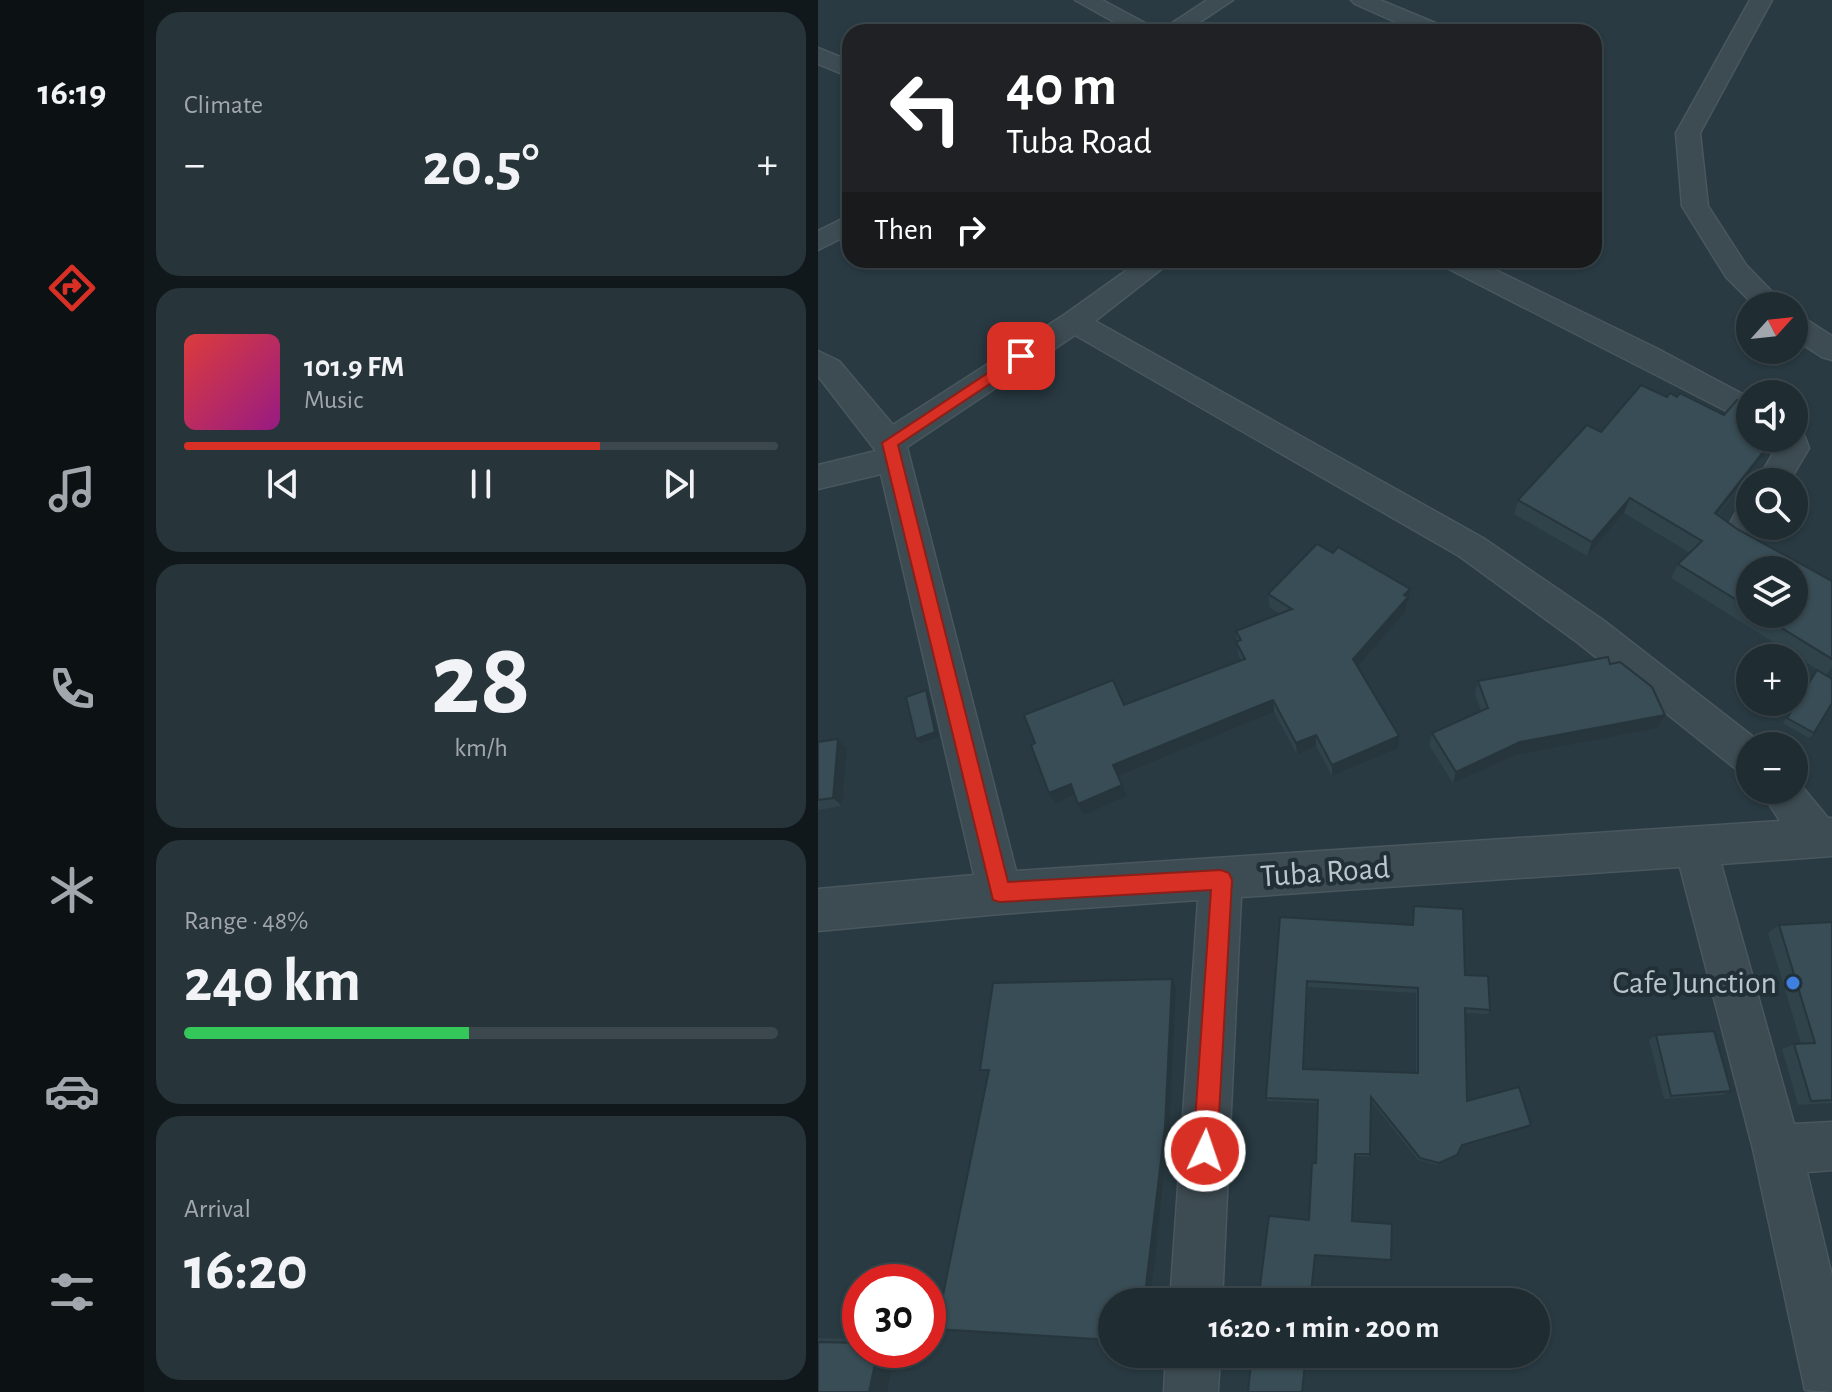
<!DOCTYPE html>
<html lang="en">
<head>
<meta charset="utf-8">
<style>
  body { margin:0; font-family:"Alegreya Sans",sans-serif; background:#27343a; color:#f1f3f6; height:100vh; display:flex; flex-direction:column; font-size:30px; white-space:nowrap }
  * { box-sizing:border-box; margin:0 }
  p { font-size:26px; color:#a1a7ac }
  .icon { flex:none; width:44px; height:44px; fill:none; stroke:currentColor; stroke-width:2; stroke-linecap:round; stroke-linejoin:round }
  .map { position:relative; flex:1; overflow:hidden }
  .panel { display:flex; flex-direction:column; gap:12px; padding:12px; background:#11181c; width:674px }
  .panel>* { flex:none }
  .hud { position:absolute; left:24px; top:24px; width:760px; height:244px; border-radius:24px; box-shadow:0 2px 6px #0004,0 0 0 2px #3c484d; background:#202124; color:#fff; overflow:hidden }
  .needle { width:52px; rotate:63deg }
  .tools { position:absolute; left:918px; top:292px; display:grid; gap:16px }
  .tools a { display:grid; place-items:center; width:72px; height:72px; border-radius:50%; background:#1f2c32; box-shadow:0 2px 6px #0004,0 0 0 2px #3c484d; font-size:40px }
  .speed { position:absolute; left:24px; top:1264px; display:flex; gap:16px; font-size:40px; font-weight:700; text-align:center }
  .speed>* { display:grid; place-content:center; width:104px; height:104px; border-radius:50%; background:#1f2c32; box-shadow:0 2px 6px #0004,0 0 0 2px #3c484d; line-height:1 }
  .speed .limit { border:12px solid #d22; background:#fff; color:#111 }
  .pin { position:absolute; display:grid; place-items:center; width:68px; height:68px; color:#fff; margin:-34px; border-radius:16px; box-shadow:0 4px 12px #0006 }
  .me { position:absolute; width:88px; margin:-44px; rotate:3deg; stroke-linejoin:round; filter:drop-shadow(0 0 6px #0008) }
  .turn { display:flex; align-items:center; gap:28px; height:168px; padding:0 32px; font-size:36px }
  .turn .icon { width:104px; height:104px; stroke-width:2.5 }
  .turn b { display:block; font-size:56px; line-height:68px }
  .then { display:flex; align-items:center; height:76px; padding:0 32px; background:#0003; gap:16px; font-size:30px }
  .big { font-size:60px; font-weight:600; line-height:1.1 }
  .panel .widget { flex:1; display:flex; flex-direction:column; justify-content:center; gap:12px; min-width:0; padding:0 28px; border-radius:24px; background:#27343a }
  .panel .dial { align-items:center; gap:0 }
  .dial b { font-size:104px; line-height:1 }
  .song { display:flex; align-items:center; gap:24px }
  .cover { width:96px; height:96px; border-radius:12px; background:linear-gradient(135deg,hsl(0 70% 55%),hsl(310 70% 35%)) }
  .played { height:8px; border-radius:4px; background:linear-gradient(90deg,#d93025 70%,#3c484d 70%) }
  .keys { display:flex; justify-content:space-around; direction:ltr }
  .heat { display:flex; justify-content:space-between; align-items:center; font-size:44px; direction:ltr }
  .charge { height:12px; border-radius:6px; background:linear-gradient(90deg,#34c759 48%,#3c484d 0) }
  .trip { position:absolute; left:280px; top:1288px; width:452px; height:80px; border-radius:40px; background:#1f2c32; box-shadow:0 2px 6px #0004,0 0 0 2px #3c484d; font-weight:600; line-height:80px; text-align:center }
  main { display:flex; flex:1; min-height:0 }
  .tab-bar { display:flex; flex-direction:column; width:144px; justify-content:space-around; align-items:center; background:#0c1214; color:#a1a7ac }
  .tab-bar .icon { width:56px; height:56px }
  .tab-bar .on { color:#d93025 }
  .tab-bar b { font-size:36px; color:#f1f3f6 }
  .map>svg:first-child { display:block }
</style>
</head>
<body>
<main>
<nav class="tab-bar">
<b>16:19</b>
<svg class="icon on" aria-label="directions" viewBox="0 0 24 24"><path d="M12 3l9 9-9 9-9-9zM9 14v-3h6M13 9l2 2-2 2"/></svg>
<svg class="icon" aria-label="music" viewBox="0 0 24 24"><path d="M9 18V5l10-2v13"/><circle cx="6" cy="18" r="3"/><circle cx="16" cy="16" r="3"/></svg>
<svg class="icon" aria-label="phone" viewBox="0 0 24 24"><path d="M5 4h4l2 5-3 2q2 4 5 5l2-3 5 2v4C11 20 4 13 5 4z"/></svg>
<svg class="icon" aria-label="climate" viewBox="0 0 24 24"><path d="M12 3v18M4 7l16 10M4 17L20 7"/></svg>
<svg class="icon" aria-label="car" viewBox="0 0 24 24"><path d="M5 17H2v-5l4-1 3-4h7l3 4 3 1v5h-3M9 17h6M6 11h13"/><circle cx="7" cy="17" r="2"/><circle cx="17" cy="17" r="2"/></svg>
<svg class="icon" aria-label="filters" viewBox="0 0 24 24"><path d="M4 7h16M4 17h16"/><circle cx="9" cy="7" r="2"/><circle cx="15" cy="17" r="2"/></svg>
</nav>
<section class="panel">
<div class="widget"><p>Climate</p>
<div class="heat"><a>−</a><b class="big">20.5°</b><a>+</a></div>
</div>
<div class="widget">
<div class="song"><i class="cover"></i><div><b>101.9 FM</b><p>Music</p></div></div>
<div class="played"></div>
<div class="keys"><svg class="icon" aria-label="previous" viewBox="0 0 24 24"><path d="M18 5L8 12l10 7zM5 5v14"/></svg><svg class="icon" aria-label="pause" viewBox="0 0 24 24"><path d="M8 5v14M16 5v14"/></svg><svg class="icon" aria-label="next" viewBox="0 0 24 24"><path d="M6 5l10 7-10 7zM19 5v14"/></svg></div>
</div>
<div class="widget dial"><b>28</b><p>km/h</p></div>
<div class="widget"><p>Range · 48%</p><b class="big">240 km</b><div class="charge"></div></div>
<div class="widget"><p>Arrival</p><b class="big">16:20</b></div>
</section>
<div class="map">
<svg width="1014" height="1392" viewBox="0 0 1014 1392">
  <rect width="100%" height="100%" fill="#293a42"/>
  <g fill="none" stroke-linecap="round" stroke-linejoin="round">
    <defs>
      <g id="minor">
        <path d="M 257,0 L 284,0 L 342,31 L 389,0 L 415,0 L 367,32 L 314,32 Z"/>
        <path d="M 533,0 L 562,0 L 627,27 L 630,32 L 600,32 L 537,4 Z"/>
        <path d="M 932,0 L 954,0 L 882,133 L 890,206 L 928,265 L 968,306 L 937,306 L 908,277 L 864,206 L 858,133 Z"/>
        <path d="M 0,48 L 32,61 L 32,77 L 0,64 Z"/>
        <path d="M 32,215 L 32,234 L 0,250 L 0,231 Z"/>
        <path d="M 323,260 L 355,260 L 277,321 L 665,538 L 785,620 L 947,746 L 932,746 L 932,775 L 918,769 L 759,642 L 641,556 L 257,335 L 89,447 L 198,871 L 962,821 L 942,790 L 976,790 L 976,777 L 1010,818 L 1014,818 L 1014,856 L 903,864 L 976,1124 L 1014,1122 L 1014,1170 L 989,1172 L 1014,1276 L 1014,1392 L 987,1390 L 935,1149 L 862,867 L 423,897 L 404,1302 L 352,1302 L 380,900 L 182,914 L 0,931 L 0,889 L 156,875 L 63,474 L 0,489 L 0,465 L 58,451 L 0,376 L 0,351 L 21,361 L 75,425 L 246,315 Z"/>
        <path d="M 621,260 L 657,260 L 838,348 L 932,398 L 932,423 L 625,266 Z"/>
        <path d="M 976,315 L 986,318 L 1014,336 L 1014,360 L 1004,357 L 976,339 Z"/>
        <path d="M 976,428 L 984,430 L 991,448 L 971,482 L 938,482 L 959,447 L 957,438 L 976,438 Z"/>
        <path d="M 932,505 L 932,526 L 944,526 L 936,541 L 924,545 L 912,541 L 907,532 L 920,509 Z"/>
        <path d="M 348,1354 L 402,1354 L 400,1392 L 346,1392 Z"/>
      </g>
    </defs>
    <use href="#minor" stroke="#49575e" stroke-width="3"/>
    <use href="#minor" fill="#3d4b52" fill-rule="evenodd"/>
  </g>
  <g fill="#30424a" fill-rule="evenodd">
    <path d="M 783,432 L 958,438 L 955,444 L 900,515 L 919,529 L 1014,581 L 1014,667 L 1008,675 L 853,578 L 860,564 L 872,553 L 806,513 L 769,556 L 696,514 L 700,500 ZM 932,570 L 976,614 L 932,614 Z"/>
    <path d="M 450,594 L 590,603 L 588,611 L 540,666 L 580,748 L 514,776 L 498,746 L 479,755 L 456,712 L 300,776 L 309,796 L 266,815 L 257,795 L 238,804 L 306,705 L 423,660 L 420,655 L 418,631 L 462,614 L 452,608 Z"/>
    <path d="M 792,664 L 847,715 L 840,728 L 698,755 L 635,783 L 611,745 L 614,733 L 663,711 L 657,694 L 660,681 Z"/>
    <path d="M 999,670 L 996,733 L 991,738 L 965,723 Z"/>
    <path d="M 20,739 L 29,748 L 24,806 L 0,810 L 0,742 Z"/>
    <path d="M 596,906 L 672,1010 L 669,1014 L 647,1013 L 649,1101 L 709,1128 L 643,1147 L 636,1157 L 619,1165 L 600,1160 L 553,1101 L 551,1157 L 537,1156 L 491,1220 L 498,1163 L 500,1103 L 449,1101 L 448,1098 L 462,917 L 594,925 ZM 490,987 L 598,993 L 598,1073 L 485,1069 Z"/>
    <path d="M 1014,922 L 1014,1103 L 980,1105 L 964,1049 L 976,1044 L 983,1043 L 950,933 L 961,925 Z"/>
    <path d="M 838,1035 L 913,1091 L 904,1095 L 846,1099 L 831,1040 Z"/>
    <path d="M 0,1338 L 42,1339 L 42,1350 L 78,1350 L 69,1392 L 0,1392 Z"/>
  </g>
  <g fill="#27363c">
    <path d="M 956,438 L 958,438 L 955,444 L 889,527 L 897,513 Z"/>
    <path d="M 812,498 L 806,513 L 769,556 L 774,542 Z"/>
    <path d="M 592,589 L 588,611 L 535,672 L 535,659 Z"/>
    <path d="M 108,690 L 111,696 L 121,737 L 102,743 L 98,739 Z"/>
    <path d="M 455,700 L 456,712 L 300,776 L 295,765 Z"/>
    <path d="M 847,715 L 840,728 L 698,755 L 635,783 L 638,772 L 702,742 Z"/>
    <path d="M 498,735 L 498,746 L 479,755 L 478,743 Z"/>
    <path d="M 581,736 L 580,748 L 514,776 L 514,765 Z"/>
    <path d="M 20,739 L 29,748 L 24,806 L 15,798 Z"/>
    <path d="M 253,784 L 258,794 L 238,804 L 231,793 Z"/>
    <path d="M 304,785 L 309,796 L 266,815 L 260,804 Z"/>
    <path d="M 354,979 L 358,987 L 351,1131 L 332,1302 L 326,1302 Z"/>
    <path d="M 713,1125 L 709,1128 L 641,1147 L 644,1145 Z"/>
    <path d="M 60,1350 L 78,1350 L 69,1392 L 51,1392 Z"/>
  </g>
  <g fill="#384d56" stroke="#27363c" stroke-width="2" fill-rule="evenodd">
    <path d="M 823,385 L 849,397 L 852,393 L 859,397 L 862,393 L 906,415 L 919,400 L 932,406 L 932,438 L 956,438 L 897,513 L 919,529 L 1014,581 L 1014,659 L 941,614 L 976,614 L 976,570 L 932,570 L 932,608 L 860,564 L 884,541 L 812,498 L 774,542 L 700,500 L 769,425 L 783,432 Z"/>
    <path d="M 499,544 L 515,553 L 520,547 L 592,589 L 586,595 L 590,597 L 535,659 L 581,736 L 514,765 L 498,735 L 478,743 L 455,700 L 295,765 L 304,785 L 260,804 L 253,784 L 231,793 L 213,745 L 217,743 L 206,715 L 295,680 L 306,705 L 427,659 L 418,642 L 423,640 L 418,631 L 474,609 L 450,594 Z"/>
    <path d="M 790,657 L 792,664 L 802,662 L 834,687 L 847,715 L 702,742 L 638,772 L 614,733 L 670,708 L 660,681 Z"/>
    <path d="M 999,670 L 1014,679 L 1014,703 L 996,733 L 969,718 Z"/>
    <path d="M 108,690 L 117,732 L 98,739 L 88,697 Z"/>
    <path d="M 20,739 L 15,798 L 0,800 L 0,742 Z"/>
    <path d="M 596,906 L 645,909 L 647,975 L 670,976 L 672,1010 L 647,1008 L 649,1101 L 701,1087 L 713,1125 L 644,1145 L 639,1155 L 621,1163 L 602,1158 L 553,1097 L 552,1154 L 537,1154 L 534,1221 L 574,1224 L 573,1260 L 497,1255 L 492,1302 L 440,1302 L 451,1216 L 491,1220 L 494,1163 L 498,1163 L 500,1100 L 448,1098 L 462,917 L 595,925 ZM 489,981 L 600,988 L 600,1073 L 485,1069 Z"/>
    <path d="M 1014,922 L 1014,1100 L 993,1101 L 976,1044 L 997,1043 L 961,925 Z"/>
    <path d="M 354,979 L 347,1127 L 326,1302 L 294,1302 L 294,1340 L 118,1329 L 171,1070 L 162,1070 L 175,983 Z"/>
    <path d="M 896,1031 L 913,1091 L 853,1096 L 838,1035 Z"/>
    <path d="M 0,1342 L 42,1343 L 42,1350 L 60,1350 L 51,1392 L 0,1392 Z"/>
    <path d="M 434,1354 L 488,1354 L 484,1392 L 430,1392 Z"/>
  </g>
  <path fill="#d93025" stroke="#8d1f18" stroke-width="2" d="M 203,351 L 208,353 L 208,360 L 80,445 L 190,882 L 403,870 L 411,873 L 414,880 L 399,1151 L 395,1159 L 387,1163 L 379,1159 L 375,1151 L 393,890 L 182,902 L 175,900 L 64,443 Z"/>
  <circle fill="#3f7fe0" stroke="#213037" stroke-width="3" cx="975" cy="983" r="8"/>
  <g text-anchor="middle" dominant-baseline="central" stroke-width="8" stroke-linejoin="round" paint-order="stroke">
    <g font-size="32" fill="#bac6cc" stroke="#213037">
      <text transform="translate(507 872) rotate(-4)">Tuba Road</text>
    </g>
    <g font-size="32" fill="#bac6cc" stroke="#213037" text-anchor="end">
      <text x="959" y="983">Cafe Junction</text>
    </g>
  </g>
</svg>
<div class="tools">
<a><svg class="needle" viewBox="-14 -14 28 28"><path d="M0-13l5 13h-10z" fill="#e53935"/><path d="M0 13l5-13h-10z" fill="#a1a7ac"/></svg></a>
<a><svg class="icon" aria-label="sound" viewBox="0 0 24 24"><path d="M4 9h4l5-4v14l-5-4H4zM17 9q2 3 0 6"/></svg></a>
<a><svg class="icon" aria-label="search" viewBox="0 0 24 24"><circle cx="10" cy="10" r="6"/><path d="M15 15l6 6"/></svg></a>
<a><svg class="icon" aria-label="layers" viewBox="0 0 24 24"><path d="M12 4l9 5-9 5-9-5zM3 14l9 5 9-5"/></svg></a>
<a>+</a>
<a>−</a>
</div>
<div class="speed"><div class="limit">30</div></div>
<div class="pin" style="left:203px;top:356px;background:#d93025"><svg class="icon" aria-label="arrive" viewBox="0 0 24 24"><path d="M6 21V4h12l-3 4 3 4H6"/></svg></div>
<svg class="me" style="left:387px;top:1151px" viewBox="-20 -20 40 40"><circle r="17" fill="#d93025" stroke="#fff" stroke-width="3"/><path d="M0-11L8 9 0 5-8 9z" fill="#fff"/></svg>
<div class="trip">16:20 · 1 min · 200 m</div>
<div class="hud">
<div class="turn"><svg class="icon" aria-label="left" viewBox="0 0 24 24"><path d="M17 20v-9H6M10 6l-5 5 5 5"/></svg><div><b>40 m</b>Tuba Road</div></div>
<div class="then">Then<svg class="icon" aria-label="right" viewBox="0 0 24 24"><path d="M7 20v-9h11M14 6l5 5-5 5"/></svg></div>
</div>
</div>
</main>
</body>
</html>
